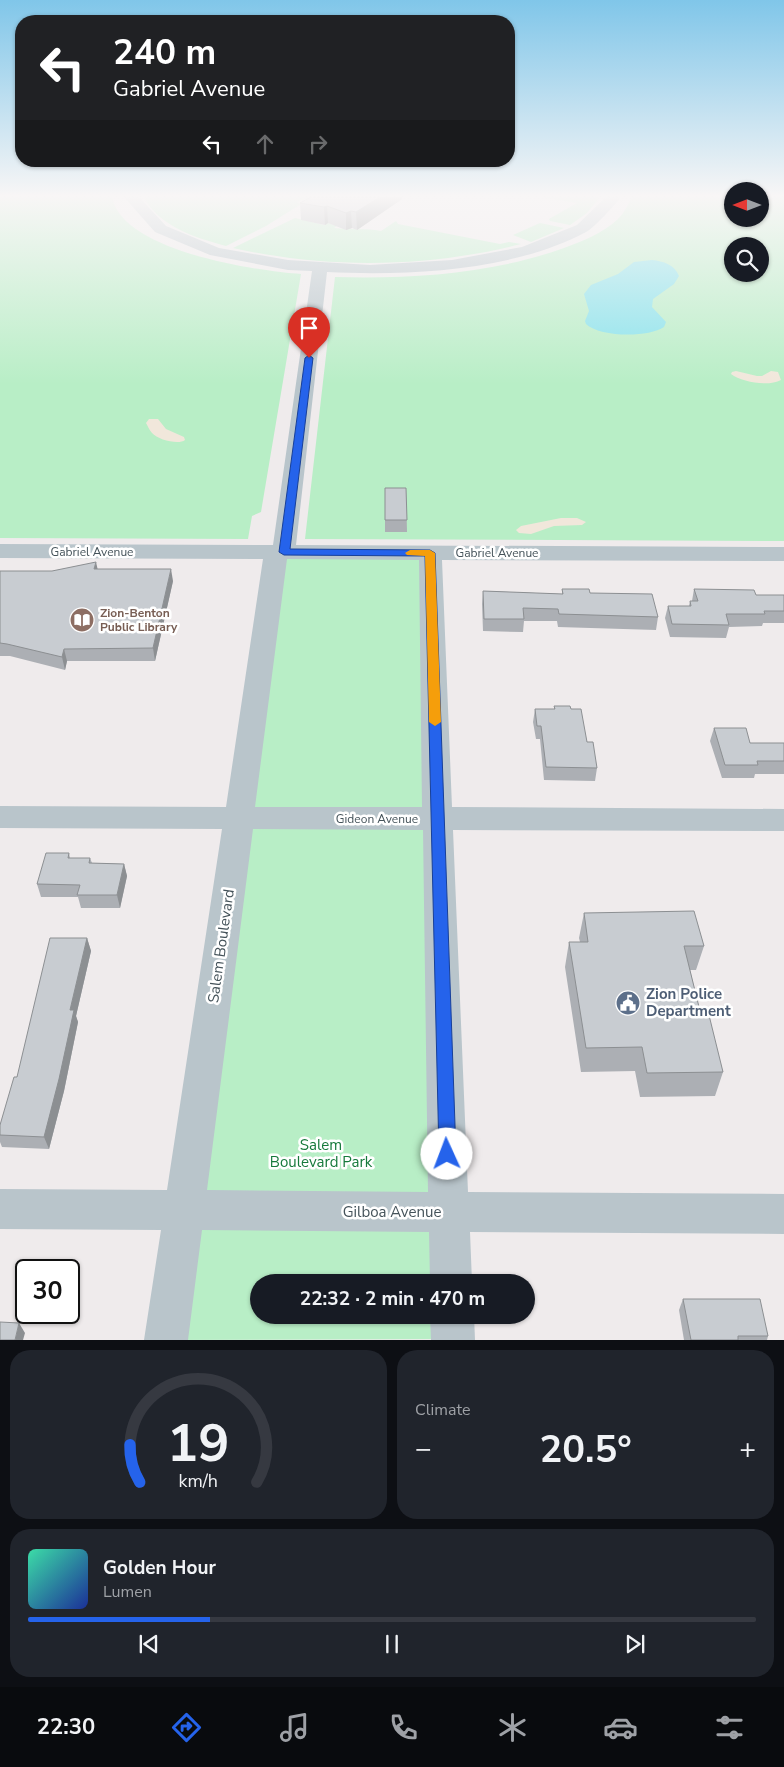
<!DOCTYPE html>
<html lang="en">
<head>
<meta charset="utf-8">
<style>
  body { margin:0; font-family:"Nunito Sans",sans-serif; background:#20242c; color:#f1f3f6; height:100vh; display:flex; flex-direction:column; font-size:19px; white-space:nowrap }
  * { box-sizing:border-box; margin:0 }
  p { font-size:16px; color:#9ea1a6 }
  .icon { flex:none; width:28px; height:28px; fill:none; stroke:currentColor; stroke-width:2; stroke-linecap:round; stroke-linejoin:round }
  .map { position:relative; height:1340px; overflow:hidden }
  .details { display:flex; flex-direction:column; gap:10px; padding:10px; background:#0d0f14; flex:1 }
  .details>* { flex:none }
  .banner { position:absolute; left:15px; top:15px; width:500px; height:152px; border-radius:20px; box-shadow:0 1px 4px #0004; background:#202124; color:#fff; overflow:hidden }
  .needle { width:32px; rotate:270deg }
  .buttons { position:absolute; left:724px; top:182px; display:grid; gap:10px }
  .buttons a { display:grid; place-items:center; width:45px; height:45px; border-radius:50%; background:#171b24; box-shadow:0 1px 4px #0004; font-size:25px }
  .speed { position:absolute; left:15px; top:1259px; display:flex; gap:10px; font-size:25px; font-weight:700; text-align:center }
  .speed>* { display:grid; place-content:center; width:65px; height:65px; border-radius:50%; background:#171b24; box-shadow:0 1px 4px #0004; line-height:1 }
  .speed .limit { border:2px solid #111; border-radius:8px; background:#fff; color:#111 }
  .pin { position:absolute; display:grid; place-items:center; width:42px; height:42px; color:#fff; margin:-51px -21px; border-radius:50% 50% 50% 0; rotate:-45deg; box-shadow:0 0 5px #0007 }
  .pin .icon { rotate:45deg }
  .me { position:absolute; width:55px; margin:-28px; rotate:358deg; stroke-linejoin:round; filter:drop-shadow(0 0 4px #0008) }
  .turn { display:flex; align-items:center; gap:18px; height:105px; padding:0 15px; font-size:22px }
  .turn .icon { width:65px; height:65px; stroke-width:2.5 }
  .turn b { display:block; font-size:35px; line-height:42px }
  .lanes { display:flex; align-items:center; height:48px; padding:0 15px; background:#0003; justify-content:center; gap:25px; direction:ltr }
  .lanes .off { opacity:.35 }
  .big { font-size:38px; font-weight:700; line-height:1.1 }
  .details .widget { flex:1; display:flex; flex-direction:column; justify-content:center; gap:8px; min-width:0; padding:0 18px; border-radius:20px; background:#20242c }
  .details .dial { align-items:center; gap:0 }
  .dial svg { height:130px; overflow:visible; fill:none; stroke:#363941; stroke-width:7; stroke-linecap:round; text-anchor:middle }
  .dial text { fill:#f1f3f6; stroke:none }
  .song { display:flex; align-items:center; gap:15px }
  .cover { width:60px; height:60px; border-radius:8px; background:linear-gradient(135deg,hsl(160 70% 55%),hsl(230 70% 35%)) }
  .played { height:5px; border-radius:2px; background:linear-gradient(90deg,#2563eb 25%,#363941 25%) }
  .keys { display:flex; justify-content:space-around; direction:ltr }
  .heat { display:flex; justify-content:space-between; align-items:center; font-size:28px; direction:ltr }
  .details .tiles { flex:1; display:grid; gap:10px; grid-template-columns:1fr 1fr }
  .widget:last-child { grid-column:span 2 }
  .trip { position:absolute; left:250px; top:1274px; width:285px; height:50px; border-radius:25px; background:#171b24; box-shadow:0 1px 4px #0004; font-weight:700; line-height:50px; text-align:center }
  .tab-bar { display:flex; height:80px; justify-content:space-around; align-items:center; background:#090b0e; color:#9ea1a6 }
  .tab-bar .icon { width:35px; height:35px }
  .tab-bar .selected { color:#2563eb }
  .tab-bar b { font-size:22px; color:#f1f3f6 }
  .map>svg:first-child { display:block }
</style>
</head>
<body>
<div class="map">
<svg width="784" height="1340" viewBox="0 0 784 1340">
  <rect width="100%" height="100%" fill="#efebec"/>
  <g fill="#b8eec6" fill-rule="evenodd">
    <path d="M 0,197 L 112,197 C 122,251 256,271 301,274 L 261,512 L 252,516 L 248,539 L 0,538 Z"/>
    <path d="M 144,197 L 311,197 L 297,202 L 301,204 L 266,226 L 226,246 C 197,238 159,227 144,197 Z"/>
    <path d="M 542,197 L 600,197 L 587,213 L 570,225 L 550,221 L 549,219 L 577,203 Z"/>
    <path d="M 632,197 L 732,197 L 732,219 L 760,219 L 760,197 L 784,197 L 784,541 L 305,539 L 335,277 C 412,279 491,274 564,248 C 583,241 603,233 618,219 C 624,213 628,205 632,197 ZM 732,246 L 760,246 L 760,274 L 732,274 Z"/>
    <path d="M 295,218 L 324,225 L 328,223 L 337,226 L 334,228 C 351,230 365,228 381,231 L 396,221 L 398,224 L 500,244 L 509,242 L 521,244 C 427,268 328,269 233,248 Z"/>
    <path d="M 540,223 L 564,228 L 531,242 L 513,235 Z"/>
    <path d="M 276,552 L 430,553 L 452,1282 L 259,1282 L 259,1315 L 452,1315 L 453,1339 L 167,1340 Z"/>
  </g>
  <g fill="#f1e7db">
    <path d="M 736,371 L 757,376 L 762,376 L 771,371 L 778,372 L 781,380 C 768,387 742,382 731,374 L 732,372 Z"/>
    <path d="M 149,419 L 158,419 L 166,429 L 184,437 L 185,440 C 179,445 158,440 152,433 C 149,430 148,426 146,423 Z"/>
    <path d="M 561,518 L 577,518 L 586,522 L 582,525 L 554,526 L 531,534 L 519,533 L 516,530 L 521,526 Z"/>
  </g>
  <path fill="#85e2eb" d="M 652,260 C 663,261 675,265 679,276 L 674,284 L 653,299 L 652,307 L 666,322 L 664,327 C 648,338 599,337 586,324 L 585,321 L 589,311 L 584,294 L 591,285 L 618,274 L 634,262 Z"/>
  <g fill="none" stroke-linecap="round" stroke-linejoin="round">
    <g fill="#b9c5cb" fill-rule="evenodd">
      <path d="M 124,197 L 139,197 L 166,226 L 219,248 L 288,260 L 370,265 L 452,260 L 522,247 L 577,225 L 606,197 L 621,197 C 614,206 595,227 586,232 C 513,271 409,276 327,272 L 296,545 L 784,547 L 784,561 L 442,560 L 452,807 L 784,809 L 784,831 L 453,830 L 468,1192 L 784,1194 L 784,1234 L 470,1232 L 472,1282 L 430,1282 L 429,1232 L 202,1230 L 188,1340 L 144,1340 L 161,1230 L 0,1229 L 0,1189 L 167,1190 L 222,829 L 0,828 L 0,806 L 226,807 L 263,559 L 0,558 L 0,544 L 273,545 L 312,271 L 288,270 L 210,255 L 155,232 ZM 287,559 L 419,560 L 422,807 L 255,807 ZM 253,829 L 423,830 L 428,1192 L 207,1190 Z"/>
      <path d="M 430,1315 L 474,1315 L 475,1340 L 431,1340 Z"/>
    </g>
  </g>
  <g fill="#acafb4">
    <path d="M 402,199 L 357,230 L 352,228 L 346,230 L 328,223 L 325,225 L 301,220 L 300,203 Z"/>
    <path d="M 385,488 L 406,488 L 407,532 L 385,532 Z"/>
    <path d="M 98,569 L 173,581 L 155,661 L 67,661 L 65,670 L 10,656 L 0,656 L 0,571 L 52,571 Z"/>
    <path d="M 562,589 L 658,617 L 656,630 L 558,627 L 557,621 L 524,621 L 523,632 L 483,631 L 482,604 L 483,591 L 562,594 Z"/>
    <path d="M 694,589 L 756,595 L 784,595 L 784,623 L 763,623 L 762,626 L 729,627 L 726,638 L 670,637 L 665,618 L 668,606 L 689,606 L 690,601 L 692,601 Z"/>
    <path d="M 554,706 L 571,709 L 587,742 L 597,768 L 595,781 L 544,780 L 540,739 L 536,739 L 533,722 L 535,709 L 554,709 Z"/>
    <path d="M 714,728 L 750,743 L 784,743 L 784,774 L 755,774 L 754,778 L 722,778 L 710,741 Z"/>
    <path d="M 69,853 L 70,858 L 90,858 L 92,863 L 124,864 L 127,876 L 120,908 L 81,908 L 78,897 L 41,897 L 37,884 Z"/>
    <path d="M 584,913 L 704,946 L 696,970 L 690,970 L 700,1011 L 723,1072 L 715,1096 L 640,1097 L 635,1071 L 581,1072 L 565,967 L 569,942 L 580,942 L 579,938 Z"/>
    <path d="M 87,938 L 91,951 L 76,1016 L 78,1022 L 64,1091 L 49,1149 L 2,1147 L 0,1142 L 0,1125 L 17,1077 Z"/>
    <path d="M 683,1299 L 768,1336 L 767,1340 L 684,1340 L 679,1310 Z"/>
  </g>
  <g fill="#8c8f92">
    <path d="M 380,197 L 402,197 L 402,199 L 357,230 L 356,212 Z"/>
    <path d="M 327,206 L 328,223 L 325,225 L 324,207 Z"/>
    <path d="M 351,211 L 352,228 L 346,230 L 346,213 Z"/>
    <path d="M 96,562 L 99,575 L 94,569 Z"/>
    <path d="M 171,569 L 173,581 L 155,661 L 153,648 Z"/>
    <path d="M 64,649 L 67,661 L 65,670 L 62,657 Z"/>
    <path d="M 124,864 L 127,876 L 120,908 L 117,895 Z"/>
    <path d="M 87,938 L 91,951 L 76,1016 L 78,1022 L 64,1091 L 49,1149 L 44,1137 L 70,1010 Z"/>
    <path d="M 19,1323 L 25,1333 L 23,1340 L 15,1340 Z"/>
  </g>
  <g fill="#c8ccd1" stroke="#8c8f92">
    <path d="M 311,197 L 380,197 L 356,212 L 351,211 L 346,213 L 327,206 L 324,207 L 300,203 Z"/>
    <path d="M 385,488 L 406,488 L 407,520 L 385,520 Z"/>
    <path d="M 96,562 L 94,569 L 171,569 L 153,648 L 64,649 L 62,657 L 7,644 L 0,643 L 0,571 L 52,571 Z"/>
    <path d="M 562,589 L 589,589 L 590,593 L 652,594 L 658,617 L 559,614 L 558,609 L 523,608 L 524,619 L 484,619 L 483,591 L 563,594 Z"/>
    <path d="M 694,589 L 754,590 L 756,595 L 784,595 L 784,611 L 764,611 L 765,614 L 726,614 L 729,625 L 672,624 L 668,606 L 691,606 L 690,601 L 698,601 Z"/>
    <path d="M 554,706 L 570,706 L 571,709 L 581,709 L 587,742 L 593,742 L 597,768 L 546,767 L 541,726 L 537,726 L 535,709 L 555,709 Z"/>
    <path d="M 714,728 L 746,728 L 750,743 L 784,743 L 784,761 L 757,761 L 758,765 L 725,765 Z"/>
    <path d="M 46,853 L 69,853 L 68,858 L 90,858 L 89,863 L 124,864 L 117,895 L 77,895 L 80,885 L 37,884 Z"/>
    <path d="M 694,911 L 704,946 L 684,946 L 700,1011 L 708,1011 L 723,1072 L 647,1073 L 642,1047 L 586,1048 L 569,942 L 588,942 L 584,913 Z"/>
    <path d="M 50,938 L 87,938 L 70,1010 L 74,1010 L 59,1079 L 44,1137 L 0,1135 L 0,1125 L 14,1077 L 17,1077 Z"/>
    <path d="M 683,1299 L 760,1299 L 768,1336 L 738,1336 L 738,1340 L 691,1340 Z"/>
    <path d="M 0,1322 L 19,1323 L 15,1340 L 0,1340 Z"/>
  </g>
  <linearGradient id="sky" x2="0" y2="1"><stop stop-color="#80c6e9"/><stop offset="0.51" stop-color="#f8f6f6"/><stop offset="1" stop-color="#f8f6f6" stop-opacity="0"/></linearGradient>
  <rect width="784" height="384" fill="url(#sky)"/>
  <path fill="#2563eb" stroke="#184099" d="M 309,355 L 313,358 L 290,549 L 430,550 L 435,553 L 456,1154 L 453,1159 L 447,1162 L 441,1159 L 439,1154 L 425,556 L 284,555 L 279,552 L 305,358 Z"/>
  <path fill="#f59e0b" d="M 410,550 L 430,550 L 435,553 L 441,722 L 435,726 L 429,722 L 425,556 L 407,555 L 405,553 Z"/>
  <defs>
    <symbol id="library-disc" viewBox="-11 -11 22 22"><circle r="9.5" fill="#8d6e63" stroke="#fff"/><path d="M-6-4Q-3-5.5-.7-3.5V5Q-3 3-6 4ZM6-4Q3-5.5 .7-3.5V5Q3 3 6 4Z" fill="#fff"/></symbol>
    <symbol id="civic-disc" viewBox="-11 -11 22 22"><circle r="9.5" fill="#5c6f8a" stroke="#fff"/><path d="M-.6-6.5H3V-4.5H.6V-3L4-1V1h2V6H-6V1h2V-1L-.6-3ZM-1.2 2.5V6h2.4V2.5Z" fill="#fff"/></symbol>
  </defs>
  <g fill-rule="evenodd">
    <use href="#library-disc" x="68" y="606" width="28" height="28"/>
    <use href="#civic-disc" x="614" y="989" width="28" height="28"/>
  </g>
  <g text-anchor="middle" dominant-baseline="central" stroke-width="5" stroke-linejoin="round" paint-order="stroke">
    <g font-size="12" fill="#445259" stroke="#fff">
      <text x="92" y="552">Gabriel Avenue</text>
      <text x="497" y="553">Gabriel Avenue</text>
      <text x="377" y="819">Gideon Avenue</text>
    </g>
    <g font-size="12" font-weight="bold" fill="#785e54" stroke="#fff" text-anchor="start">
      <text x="100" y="613">Zion-Benton<tspan x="100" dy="14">Public Library</tspan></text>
    </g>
    <g font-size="15" fill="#445259" stroke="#fff">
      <text transform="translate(221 946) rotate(-82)">Salem Boulevard</text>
      <text x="392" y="1212">Gilboa Avenue</text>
    </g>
    <g font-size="15" font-weight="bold" fill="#4e5e75" stroke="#fff" text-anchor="start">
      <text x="646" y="994">Zion Police<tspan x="646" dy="17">Department</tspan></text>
    </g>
    <g font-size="15" fill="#16793b" stroke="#fff">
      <text x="321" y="1145">Salem<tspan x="321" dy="17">Boulevard Park</tspan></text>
    </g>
  </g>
</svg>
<div class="buttons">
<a><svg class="needle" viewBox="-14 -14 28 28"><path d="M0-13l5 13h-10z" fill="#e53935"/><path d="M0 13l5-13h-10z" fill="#9ea1a6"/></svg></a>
<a><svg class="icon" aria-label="search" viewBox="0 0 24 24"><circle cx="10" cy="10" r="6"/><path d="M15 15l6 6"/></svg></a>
</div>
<div class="speed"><div class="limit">30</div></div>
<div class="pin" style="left:309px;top:358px;background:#d93025"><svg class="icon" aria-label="arrive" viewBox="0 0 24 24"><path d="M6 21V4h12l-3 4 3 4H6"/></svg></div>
<svg class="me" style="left:447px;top:1154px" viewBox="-20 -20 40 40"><circle r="19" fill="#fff"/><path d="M0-13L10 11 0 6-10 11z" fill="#2563eb"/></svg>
<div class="trip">22:32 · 2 min · 470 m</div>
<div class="banner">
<div class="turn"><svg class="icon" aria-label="left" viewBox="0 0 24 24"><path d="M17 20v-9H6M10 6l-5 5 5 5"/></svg><div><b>240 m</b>Gabriel Avenue</div></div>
<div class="lanes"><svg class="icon" aria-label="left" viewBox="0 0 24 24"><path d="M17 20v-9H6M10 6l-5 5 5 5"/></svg><svg class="icon off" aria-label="ahead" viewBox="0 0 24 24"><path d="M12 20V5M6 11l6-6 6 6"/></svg><svg class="icon off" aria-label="right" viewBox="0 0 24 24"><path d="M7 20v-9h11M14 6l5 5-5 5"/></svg></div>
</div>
</div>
<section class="details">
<div class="tiles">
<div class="widget dial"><svg viewBox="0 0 100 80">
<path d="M14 69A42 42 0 1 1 86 69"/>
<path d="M14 69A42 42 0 0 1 8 46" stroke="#2563eb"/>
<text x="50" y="56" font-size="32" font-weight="700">19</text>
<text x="50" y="72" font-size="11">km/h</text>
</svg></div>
<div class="widget"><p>Climate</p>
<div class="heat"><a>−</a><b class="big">20.5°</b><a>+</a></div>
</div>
<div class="widget">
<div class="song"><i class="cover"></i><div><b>Golden Hour</b><p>Lumen</p></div></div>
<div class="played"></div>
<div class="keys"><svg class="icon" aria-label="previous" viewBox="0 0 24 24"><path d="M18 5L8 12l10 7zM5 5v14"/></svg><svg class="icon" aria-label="pause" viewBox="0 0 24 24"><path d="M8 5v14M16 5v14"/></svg><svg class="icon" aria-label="next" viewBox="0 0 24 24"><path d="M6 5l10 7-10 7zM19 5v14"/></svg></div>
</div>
</div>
</section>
<nav class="tab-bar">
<b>22:30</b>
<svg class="icon selected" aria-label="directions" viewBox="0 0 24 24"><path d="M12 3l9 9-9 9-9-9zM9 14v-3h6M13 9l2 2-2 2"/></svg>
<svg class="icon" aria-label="music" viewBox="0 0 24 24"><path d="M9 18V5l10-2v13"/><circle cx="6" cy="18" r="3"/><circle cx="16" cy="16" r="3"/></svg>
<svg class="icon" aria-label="phone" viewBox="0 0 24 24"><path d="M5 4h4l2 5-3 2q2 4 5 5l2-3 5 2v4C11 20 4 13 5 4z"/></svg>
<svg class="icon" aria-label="climate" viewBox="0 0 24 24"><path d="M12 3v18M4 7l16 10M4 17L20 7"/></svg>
<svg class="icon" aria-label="car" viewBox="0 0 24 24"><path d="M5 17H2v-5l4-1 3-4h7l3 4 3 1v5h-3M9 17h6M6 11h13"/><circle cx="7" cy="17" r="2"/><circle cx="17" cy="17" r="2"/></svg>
<svg class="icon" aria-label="filters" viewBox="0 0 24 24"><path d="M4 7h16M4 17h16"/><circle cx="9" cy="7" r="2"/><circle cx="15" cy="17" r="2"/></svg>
</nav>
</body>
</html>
